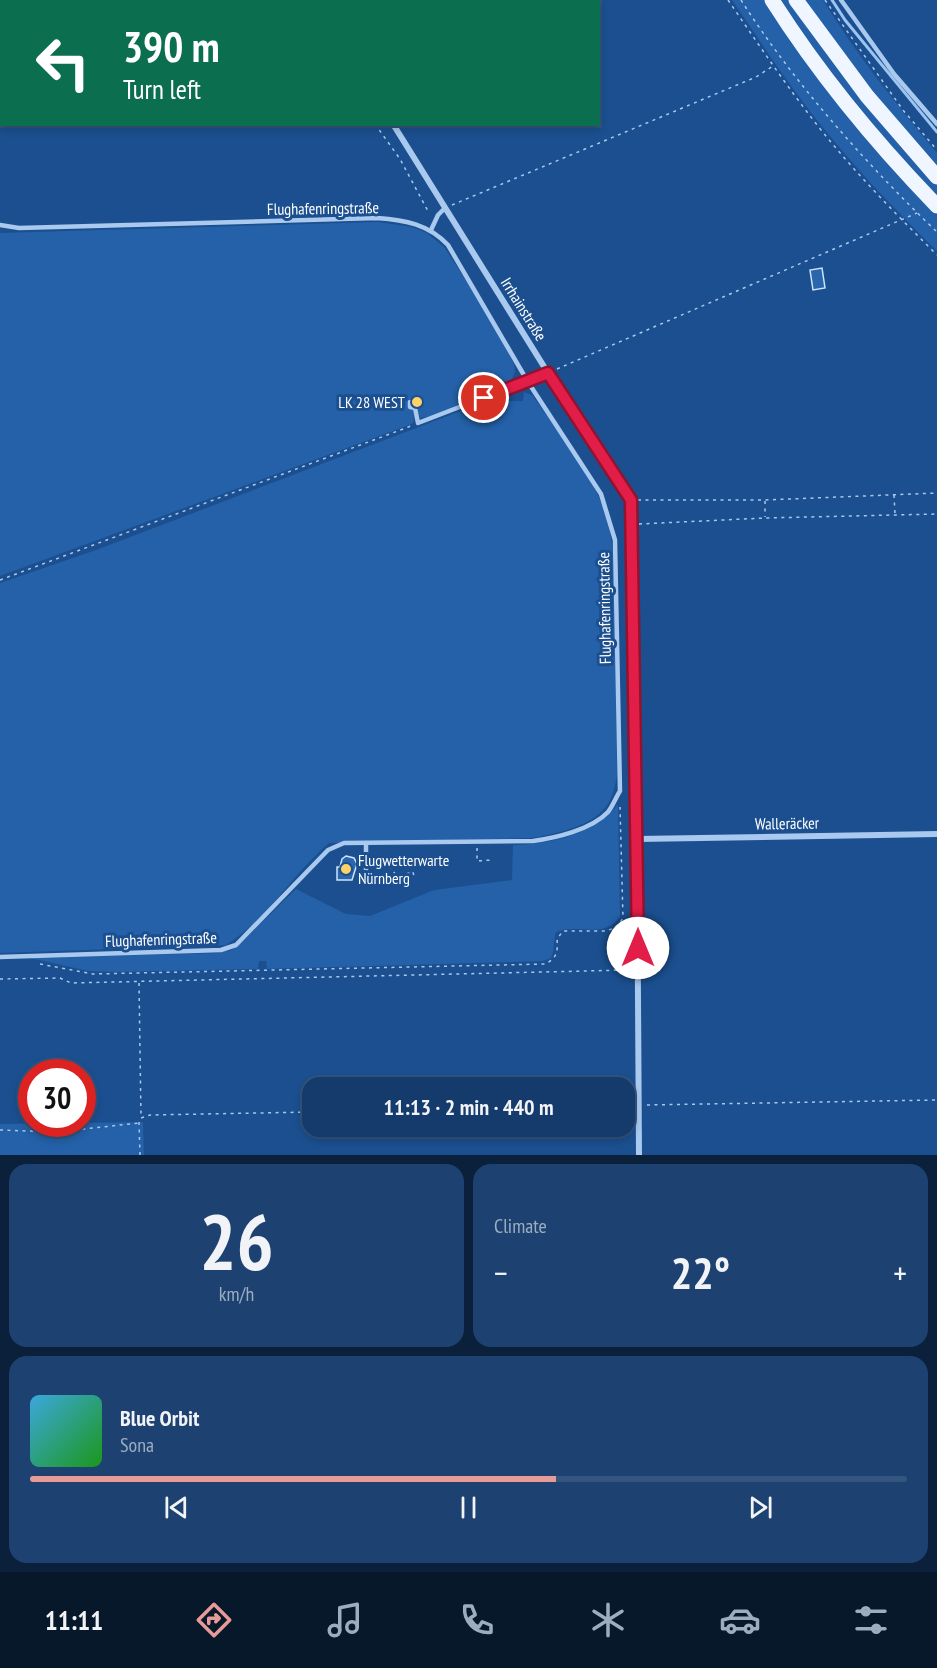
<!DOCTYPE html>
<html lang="en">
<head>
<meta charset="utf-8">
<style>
  body { margin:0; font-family:"PT Sans Narrow",sans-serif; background:#1d4271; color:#f1f3f6; height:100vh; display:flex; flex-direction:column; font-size:22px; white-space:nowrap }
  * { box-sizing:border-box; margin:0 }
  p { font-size:20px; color:#9dadc1 }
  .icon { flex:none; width:33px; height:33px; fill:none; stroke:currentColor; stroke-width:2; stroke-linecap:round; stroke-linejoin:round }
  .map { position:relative; height:1155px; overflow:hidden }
  .sheet { display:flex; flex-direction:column; gap:9px; padding:9px; background:#0b203b; flex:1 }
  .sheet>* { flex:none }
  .guide { position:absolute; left:0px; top:0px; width:600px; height:126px; box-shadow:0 3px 9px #0003,0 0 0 2px #33557e; background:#0b6e4f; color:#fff; overflow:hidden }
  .speed { position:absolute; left:18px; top:1059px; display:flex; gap:12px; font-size:30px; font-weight:700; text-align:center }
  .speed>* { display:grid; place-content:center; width:78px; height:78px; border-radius:50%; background:#143b6b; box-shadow:0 3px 9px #0003,0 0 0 2px #33557e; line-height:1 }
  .speed .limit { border:9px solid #d22; background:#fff; color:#111 }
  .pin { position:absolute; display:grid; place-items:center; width:51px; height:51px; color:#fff; margin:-26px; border:3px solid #fff; border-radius:50%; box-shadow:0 2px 6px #0007 }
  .me { position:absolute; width:66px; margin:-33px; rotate:0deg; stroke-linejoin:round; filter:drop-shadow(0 0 4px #0008) }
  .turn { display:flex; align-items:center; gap:21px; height:126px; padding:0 24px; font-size:27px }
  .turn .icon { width:78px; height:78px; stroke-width:2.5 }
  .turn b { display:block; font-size:42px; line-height:51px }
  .big { font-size:45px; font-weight:700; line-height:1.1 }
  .sheet .card { flex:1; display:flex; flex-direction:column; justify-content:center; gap:9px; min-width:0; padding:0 21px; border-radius:18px; background:#1d4271 }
  .sheet .dial { align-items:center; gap:0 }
  .dial b { font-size:78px; line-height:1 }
  .song { display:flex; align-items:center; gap:18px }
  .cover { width:72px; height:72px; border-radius:9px; background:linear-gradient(135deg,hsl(200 70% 55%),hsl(120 70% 35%)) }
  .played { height:6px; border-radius:3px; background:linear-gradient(90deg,#e69b98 60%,#33557e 60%) }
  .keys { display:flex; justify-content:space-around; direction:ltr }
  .heat { display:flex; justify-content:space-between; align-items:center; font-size:33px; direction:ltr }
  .sheet .tiles { flex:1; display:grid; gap:9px; grid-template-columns:1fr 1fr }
  .card:last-child { grid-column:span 2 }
  .trip { position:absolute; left:302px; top:1077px; width:333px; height:60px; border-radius:18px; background:#143b6b; box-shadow:0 3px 9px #0003,0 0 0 2px #33557e; font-weight:700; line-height:60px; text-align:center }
  .menu { display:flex; height:96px; justify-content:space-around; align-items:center; background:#08182b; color:#9dadc1 }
  .menu .icon { width:42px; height:42px }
  .menu .active { color:#e69b98 }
  .menu b { font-size:27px; color:#f1f3f6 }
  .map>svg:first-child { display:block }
</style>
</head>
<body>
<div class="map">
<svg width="937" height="1155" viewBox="0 0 937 1155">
  <rect width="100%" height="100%" fill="#1b4f8f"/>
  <g fill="#2461a8">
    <path d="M 732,0 L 765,0 L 937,214 L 937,251 C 898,213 860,173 825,130 C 791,89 762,44 732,0 Z"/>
    <path d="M 779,0 L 790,0 L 937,184 L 937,197 C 879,135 828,70 779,0 Z"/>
    <path d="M 803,0 L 823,0 C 856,54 896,104 937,153 L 937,167 L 892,117 Z"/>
    <path d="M 378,222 L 412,227 L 427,233 L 445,248 L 497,329 L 514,364 L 515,372 L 512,379 L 497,391 L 432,416 L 420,418 L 417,406 L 420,405 L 420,400 L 408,400 L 408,409 L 413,410 L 414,421 L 412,424 L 0,576 L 0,233 Z"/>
    <path d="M 524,392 L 532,395 C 557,430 587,466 603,507 C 617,544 614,586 615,625 C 616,675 617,725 617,776 C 615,787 612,801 603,810 C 588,827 552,835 530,838 L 329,843 C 293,873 267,920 226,945 L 0,953 L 0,583 L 96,550 L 508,393 L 509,401 L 523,401 Z"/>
    <path d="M 618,804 L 620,916 C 605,940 579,923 556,932 C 553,941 555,950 551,958 L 543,961 L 267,969 L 266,961 L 259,961 L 258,969 L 115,972 L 88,971 L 30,958 L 217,953 L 232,950 L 242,942 L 296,889 L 346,914 L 370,916 L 434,890 L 512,880 L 513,845 C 551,844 593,835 618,804 Z"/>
    <path d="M 143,1122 L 144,1155 L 0,1155 L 0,1124 Z"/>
  </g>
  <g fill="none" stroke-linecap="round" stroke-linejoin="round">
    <path stroke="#9cc4f0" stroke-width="3" d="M 832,0 L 845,20 L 937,132"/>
  </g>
  <g fill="#2a66ad" stroke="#cfe3fa" stroke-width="1.5">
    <path d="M 822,268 L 825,288 L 813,290 L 810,270 Z"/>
    <path d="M 346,856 L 354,858 L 357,864 L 352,880 L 337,880 L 337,867 L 340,867 L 342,859 Z"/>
  </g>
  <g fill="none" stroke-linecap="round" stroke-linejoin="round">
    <g stroke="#a9c9ee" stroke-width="1.5" stroke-dasharray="3 4.5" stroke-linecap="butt">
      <path d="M 728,0 C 761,48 793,96 830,141 C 863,181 900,218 937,255"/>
      <path d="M 741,0 C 794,83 866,164 937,232"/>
      <path d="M 825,0 L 903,110 L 937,150"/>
      <path d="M 375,124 L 400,159 L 429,213"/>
      <path d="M 452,205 L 756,77 L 773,66"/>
      <path d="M 557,369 L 917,213"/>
      <path d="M 894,495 L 895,514"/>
      <path d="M 638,500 L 765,500 L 937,493"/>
      <path d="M 765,501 L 765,517"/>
      <path d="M 639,524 L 765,518 L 937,514"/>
      <path d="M 0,580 L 411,426"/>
      <path d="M 477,848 L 477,861 L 492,860 L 492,862"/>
      <path d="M 375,864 L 387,864 L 397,876 L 413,872"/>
      <path d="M 411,865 L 414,876"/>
      <path d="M 40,964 L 93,974 L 545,964 C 557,958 558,952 557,939 L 563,931 L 606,931 L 617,927 L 623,918 L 620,807"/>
      <path d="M 0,979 L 60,978 L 71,983 L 628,970"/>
      <path d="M 139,983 L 141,1118"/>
      <path d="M 647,1105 L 937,1100"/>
      <path d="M 624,1106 L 630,1106"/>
      <path d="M 0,1130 L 56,1132 L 139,1123"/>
      <path d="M 140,1155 L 139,1123 L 141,1118 L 150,1115 L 312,1112"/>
    </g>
    <g stroke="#a9c9ee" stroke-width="4.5">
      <path d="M 297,0 L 298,2"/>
      <path d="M 841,0 L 894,74 L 937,124"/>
      <path d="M 86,2 L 86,0"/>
      <path d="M 235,2 L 235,0"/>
      <path d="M 0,73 L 2,72"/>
      <path d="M 0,225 L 19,228 L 377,218 C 405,220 428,224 448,245 L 528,382 L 601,494 L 615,540 L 620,791 C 616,797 613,806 608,812 C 591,830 555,838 533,841 L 344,843 L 328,850 L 236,945 L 221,950 L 0,957"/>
      <path d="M 431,230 L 438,215 L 445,208"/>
      <path d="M 410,402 L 410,407 L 415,408 L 418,423 L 548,373"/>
      <path d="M 366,882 L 366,843"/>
    </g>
    <g stroke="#a9c9ee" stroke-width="6">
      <path d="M 317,0 L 318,2"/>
      <path d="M 393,124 L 548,373 L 631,500 L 637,839 L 639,1155"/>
      <path d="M 637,839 L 937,834"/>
    </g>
    <g stroke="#f0f6ff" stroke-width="15">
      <path d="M 772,0 C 819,74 876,143 937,206"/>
      <path d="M 796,0 L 867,96 L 937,177"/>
    </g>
  </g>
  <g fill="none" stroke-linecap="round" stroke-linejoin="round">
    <defs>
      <path id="route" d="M 484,398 L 548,373 L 631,500 L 638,948"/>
    </defs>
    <use href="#route" stroke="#92132f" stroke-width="15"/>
    <use href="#route" stroke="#e11d48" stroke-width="10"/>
  </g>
  <g fill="#ffd166" stroke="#1b4f8f" stroke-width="2">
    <circle cx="417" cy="402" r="6"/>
    <circle cx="346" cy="869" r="6"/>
  </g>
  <g text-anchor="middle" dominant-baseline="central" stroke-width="6" stroke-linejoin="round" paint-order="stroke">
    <g font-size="16" fill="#fff" stroke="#1b4f8f">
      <text transform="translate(323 208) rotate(-1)">Flughafenringstraße</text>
      <text transform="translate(524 309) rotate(58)">Irrhainstraße</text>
      <text transform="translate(604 608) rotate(-91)">Flughafenringstraße</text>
      <text transform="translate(787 823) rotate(-1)">Walleräcker</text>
      <text transform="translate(161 939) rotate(-2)">Flughafenringstraße</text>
    </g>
    <g font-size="16" fill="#fff" stroke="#1b4f8f" text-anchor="end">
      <text x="405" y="402">LK 28 WEST</text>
      <text x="358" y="860" text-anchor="start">Flugwetterwarte<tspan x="358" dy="18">Nürnberg</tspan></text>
    </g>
  </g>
</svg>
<div class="speed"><div class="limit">30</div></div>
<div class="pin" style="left:484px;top:398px;background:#d93025"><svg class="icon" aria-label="arrive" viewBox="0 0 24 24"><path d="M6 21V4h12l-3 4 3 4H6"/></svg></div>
<svg class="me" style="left:638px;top:948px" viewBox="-20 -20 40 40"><circle r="19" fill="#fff"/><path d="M0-13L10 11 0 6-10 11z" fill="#e11d48"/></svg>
<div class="trip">11:13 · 2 min · 440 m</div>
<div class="guide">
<div class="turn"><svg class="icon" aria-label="left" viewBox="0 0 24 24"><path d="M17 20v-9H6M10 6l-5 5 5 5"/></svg><div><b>390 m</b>Turn left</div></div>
</div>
</div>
<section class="sheet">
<div class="tiles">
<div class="card dial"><b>26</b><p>km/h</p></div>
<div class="card"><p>Climate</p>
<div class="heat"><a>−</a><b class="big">22°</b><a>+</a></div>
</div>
<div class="card">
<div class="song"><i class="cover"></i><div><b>Blue Orbit</b><p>Sona</p></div></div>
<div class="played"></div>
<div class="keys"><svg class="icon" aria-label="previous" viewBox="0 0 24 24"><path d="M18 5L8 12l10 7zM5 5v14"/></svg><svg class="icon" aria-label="pause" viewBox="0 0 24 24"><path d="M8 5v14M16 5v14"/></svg><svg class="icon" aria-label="next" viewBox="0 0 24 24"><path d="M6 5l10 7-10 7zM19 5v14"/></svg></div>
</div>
</div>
</section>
<nav class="menu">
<b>11:11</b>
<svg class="icon active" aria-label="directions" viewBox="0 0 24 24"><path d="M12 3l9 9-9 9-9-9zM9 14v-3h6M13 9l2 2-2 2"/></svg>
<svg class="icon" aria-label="music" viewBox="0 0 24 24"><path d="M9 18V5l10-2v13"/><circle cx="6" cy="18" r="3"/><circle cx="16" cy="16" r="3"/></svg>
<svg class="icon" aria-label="phone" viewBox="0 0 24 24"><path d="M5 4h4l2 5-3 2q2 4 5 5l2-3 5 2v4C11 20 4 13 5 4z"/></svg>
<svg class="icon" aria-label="climate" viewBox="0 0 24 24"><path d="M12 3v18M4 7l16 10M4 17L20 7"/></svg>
<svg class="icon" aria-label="car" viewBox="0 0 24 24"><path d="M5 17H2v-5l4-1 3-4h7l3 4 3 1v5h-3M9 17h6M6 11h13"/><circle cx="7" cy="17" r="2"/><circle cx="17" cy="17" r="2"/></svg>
<svg class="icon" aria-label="filters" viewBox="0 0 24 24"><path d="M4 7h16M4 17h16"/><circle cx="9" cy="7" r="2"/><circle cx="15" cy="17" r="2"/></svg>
</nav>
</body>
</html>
